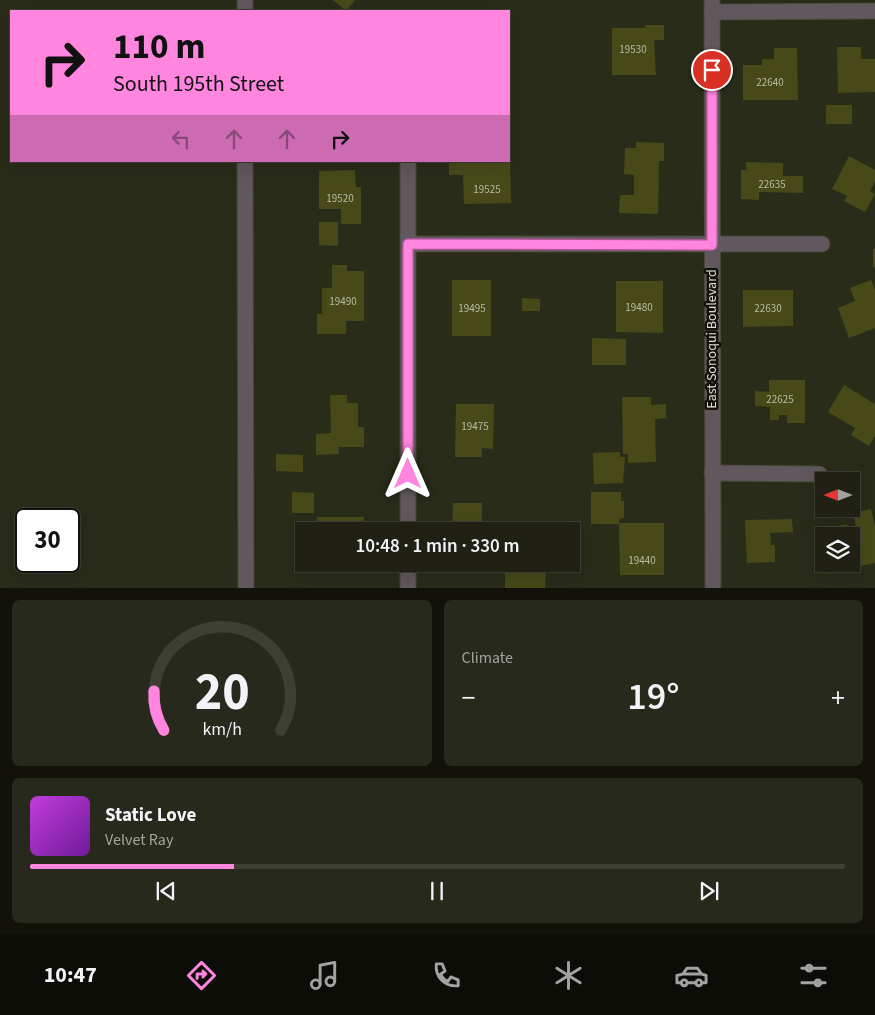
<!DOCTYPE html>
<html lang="en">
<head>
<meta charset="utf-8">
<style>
  body { margin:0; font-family:"Source Sans 3",sans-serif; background:#28291d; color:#f1f3f6; height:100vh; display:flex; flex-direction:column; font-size:19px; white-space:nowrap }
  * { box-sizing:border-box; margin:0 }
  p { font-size:16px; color:#a2a3a0 }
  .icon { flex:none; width:28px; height:28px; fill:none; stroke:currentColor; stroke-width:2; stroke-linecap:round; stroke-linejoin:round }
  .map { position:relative; height:588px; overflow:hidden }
  .details { display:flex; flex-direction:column; gap:12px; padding:12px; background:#12120b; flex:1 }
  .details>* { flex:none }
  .banner { position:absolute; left:10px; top:10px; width:500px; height:152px; border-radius:0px; box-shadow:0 5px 20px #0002,0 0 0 1px #3d3e34; background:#ff85df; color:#111; overflow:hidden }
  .needle { width:32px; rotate:270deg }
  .tools { position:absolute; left:815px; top:472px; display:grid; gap:10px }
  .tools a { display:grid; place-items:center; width:45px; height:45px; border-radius:0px; background:#202114; box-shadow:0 5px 20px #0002,0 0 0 1px #3d3e34; font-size:25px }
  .speed { position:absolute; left:15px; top:508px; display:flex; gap:10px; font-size:25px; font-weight:700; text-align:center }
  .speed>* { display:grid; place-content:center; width:65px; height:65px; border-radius:50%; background:#202114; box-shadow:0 5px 20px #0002,0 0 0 1px #3d3e34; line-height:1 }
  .speed .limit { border:2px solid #111; border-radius:8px; background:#fff; color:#111 }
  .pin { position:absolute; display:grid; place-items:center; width:42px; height:42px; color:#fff; margin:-21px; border:2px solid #fff; border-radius:50%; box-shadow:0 1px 5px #0007 }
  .me { position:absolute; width:55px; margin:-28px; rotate:0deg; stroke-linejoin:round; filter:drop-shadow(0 0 4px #0008) }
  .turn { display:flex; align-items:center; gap:18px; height:105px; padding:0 20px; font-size:22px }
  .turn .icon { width:65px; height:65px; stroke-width:2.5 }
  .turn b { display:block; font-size:35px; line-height:42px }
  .lanes { display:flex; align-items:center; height:48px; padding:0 20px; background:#0003; justify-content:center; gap:25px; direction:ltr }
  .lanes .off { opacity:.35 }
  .big { font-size:38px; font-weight:600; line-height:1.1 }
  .details .card { flex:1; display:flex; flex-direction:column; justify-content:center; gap:8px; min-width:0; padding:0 18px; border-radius:8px; background:#28291d }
  .details .dial { align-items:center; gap:0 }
  .dial svg { height:130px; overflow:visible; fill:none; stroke:#3d3e34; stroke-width:7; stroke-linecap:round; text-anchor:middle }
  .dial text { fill:#f1f3f6; stroke:none }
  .song { display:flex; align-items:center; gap:15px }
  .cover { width:60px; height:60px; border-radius:8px; background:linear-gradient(135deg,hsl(290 70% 55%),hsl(280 70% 35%)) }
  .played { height:5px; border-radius:2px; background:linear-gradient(90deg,#ff85df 25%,#3d3e34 25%) }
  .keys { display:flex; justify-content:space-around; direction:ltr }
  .heat { display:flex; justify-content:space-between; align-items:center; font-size:28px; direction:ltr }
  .details .tiles { flex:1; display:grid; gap:12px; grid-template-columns:1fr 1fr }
  .card:last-child { grid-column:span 2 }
  .trip { position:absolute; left:295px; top:522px; width:285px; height:50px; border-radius:0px; background:#202114; box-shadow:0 5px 20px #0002,0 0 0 1px #3d3e34; font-weight:600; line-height:50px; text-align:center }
  .tab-bar { display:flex; height:80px; justify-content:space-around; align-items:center; background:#0d0d08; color:#a2a3a0 }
  .tab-bar .icon { width:35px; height:35px }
  .tab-bar .selected { color:#ff85df }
  .tab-bar b { font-size:22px; color:#f1f3f6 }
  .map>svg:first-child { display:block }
</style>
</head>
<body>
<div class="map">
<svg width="875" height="588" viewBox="0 0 875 588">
  <rect width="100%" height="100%" fill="#2a2c1a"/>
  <g fill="#474a18">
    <path d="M 333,0 L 355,0 L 346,11 Z"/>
    <path d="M 645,25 L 664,25 L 664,40 L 654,40 L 656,75 L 612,75 L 612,28 L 645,28 Z"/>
    <path d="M 837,47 L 861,47 L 861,59 L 875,59 L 875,92 L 838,93 Z"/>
    <path d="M 774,48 L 797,48 L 798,100 L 743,100 L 743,65 L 762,65 L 762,59 L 774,59 Z"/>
    <rect x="826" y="105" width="26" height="19"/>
    <path d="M 636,142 L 664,143 L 664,161 L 659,161 L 658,214 L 619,213 L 620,195 L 634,195 L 634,175 L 624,174 L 625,148 L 636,148 Z"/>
    <path d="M 849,156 L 875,170 L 875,181 L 870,191 L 875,194 L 865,212 L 844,201 L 847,196 L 832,189 Z"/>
    <path d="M 449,161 L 510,161 L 511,203 L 464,204 L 463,175 L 449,175 Z"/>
    <path d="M 746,162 L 783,163 L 783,176 L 803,176 L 803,193 L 759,192 L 759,200 L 741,199 L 741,170 L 746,170 Z"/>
    <path d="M 355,170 L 356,187 L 361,187 L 361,224 L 341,224 L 341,209 L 319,209 L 319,171 Z"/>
    <path d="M 319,222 L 338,222 L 338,246 L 319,245 Z"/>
    <rect x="873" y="249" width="2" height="18"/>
    <path d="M 332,265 L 347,265 L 347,271 L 364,271 L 364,321 L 346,321 L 346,334 L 317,334 L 317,314 L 322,314 L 322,288 L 332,288 Z"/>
    <rect x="452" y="280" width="39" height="56"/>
    <path d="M 871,280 L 875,290 L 875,328 L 849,338 L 838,308 L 855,301 L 850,288 Z"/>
    <path d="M 616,281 L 663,281 L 663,333 L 616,332 Z"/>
    <path d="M 743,290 L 793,290 L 793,326 L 743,327 Z"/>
    <path d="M 522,298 L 540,299 L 540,311 L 522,311 Z"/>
    <path d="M 592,338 L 626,339 L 626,365 L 592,365 Z"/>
    <path d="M 769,380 L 805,380 L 805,423 L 787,423 L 787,415 L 779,415 L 779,420 L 770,420 L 770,407 L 755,406 L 755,391 L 769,392 Z"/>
    <path d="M 844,385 L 875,404 L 875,436 L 869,446 L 851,435 L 855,428 L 828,412 Z"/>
    <path d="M 330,395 L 347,395 L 347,403 L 358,403 L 358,427 L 364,427 L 364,447 L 338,447 L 339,454 L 316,455 L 316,434 L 331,433 Z"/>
    <path d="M 622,397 L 651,397 L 651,405 L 666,404 L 666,418 L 655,419 L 656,462 L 628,463 L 628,454 L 623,454 Z"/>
    <path d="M 456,404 L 494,404 L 493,449 L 482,448 L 482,457 L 455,457 Z"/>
    <path d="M 620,452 L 620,457 L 625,457 L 623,483 L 594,484 L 593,453 Z"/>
    <path d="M 276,454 L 303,455 L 303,472 L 276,471 Z"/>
    <path d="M 292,492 L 314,493 L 314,513 L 292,513 Z"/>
    <path d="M 591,492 L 621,492 L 621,501 L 624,501 L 624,518 L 619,519 L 619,524 L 591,524 Z"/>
    <path d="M 453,503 L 482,503 L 482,528 L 486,528 L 486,531 L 452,531 Z"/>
    <path d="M 871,509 L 875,526 L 875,563 L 846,569 L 845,564 L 851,564 L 851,536 L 839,536 L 837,526 L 847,524 L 849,532 L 857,531 L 853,513 Z"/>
    <path d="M 317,517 L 364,517 L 363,531 L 317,531 Z"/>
    <path d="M 792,519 L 793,532 L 770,533 L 771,545 L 775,545 L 775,562 L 747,563 L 745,520 Z"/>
    <path d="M 619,523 L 664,523 L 664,575 L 620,575 Z"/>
    <path d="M 334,564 L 357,564 L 357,569 L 333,569 Z"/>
    <rect x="452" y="564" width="28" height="7"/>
    <path d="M 505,564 L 528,564 L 528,571 L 546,571 L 545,588 L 505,588 Z"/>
    <path d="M 826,564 L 843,564 L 845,570 L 828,574 Z"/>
  </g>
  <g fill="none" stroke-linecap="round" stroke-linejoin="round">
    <defs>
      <g id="minor">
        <path d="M 245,0 L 245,11"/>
        <path d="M 712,0 L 713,588"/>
        <path d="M 712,12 L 875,11"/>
        <path d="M 245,161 L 246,588"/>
        <path d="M 408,244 L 822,244"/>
        <path d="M 712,473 L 819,474"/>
        <path d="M 408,531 L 408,161"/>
        <path d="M 408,564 L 408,588"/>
      </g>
    </defs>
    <use href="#minor" stroke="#474938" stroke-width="17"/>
    <use href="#minor" stroke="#60585d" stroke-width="15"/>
  </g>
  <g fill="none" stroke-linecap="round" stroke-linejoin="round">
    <defs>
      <path id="route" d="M 408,474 L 408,244 L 712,245 L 712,70"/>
    </defs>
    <use href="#route" stroke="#a65691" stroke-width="12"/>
    <use href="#route" stroke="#ff85df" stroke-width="9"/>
  </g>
  <g text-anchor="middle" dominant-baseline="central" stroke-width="5" stroke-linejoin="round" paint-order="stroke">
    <g font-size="11" fill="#b8baa5">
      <text x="633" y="49">19530</text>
      <text x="770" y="82">22640</text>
      <text x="772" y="184">22635</text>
      <text x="487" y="189">19525</text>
      <text x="340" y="198">19520</text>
      <text x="343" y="301">19490</text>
      <text x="639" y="307">19480</text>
      <text x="472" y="308">19495</text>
      <text x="768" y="308">22630</text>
      <text x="780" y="399">22625</text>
      <text x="475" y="426">19475</text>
      <text x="642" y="560">19440</text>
    </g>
    <g font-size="14" fill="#dee0d4" stroke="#13130b">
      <text transform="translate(712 339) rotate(-90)">East Sonoqui Boulevard</text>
    </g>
  </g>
</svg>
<div class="tools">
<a><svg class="needle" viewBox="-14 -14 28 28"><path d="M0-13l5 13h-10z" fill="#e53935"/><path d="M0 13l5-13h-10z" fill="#a2a3a0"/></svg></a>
<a><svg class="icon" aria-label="layers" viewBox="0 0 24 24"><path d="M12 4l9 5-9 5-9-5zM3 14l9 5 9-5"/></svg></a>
</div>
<div class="speed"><div class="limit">30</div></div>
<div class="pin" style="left:712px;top:70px;background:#d93025"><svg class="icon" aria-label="arrive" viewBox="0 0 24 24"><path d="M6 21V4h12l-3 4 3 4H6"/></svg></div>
<svg class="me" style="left:408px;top:474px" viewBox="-20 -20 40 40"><path d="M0-17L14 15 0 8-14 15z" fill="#ff85df" stroke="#fff" stroke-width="4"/></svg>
<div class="trip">10:48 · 1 min · 330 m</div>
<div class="banner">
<div class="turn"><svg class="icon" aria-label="right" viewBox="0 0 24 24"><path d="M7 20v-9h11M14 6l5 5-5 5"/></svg><div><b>110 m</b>South 195th Street</div></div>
<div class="lanes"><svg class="icon off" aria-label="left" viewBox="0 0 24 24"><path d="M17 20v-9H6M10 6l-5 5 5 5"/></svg><svg class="icon off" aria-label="ahead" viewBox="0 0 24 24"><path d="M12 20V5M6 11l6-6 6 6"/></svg><svg class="icon off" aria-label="ahead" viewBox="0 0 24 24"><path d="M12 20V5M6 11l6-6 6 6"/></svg><svg class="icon" aria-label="right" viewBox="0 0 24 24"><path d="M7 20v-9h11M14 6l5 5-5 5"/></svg></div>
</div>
</div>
<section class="details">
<div class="tiles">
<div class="card dial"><svg viewBox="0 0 100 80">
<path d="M14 69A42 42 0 1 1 86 69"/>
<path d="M14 69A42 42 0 0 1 8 45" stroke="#ff85df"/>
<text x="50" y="56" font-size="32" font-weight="700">20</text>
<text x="50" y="72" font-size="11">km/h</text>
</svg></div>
<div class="card"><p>Climate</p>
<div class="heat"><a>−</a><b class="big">19°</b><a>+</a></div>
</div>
<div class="card">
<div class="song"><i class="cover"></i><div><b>Static Love</b><p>Velvet Ray</p></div></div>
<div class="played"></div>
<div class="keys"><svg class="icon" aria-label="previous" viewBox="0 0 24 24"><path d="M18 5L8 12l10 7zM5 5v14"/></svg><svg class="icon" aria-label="pause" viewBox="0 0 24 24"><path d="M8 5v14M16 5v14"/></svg><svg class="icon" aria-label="next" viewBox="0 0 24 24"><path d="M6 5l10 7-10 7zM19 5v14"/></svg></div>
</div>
</div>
</section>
<nav class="tab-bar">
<b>10:47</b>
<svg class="icon selected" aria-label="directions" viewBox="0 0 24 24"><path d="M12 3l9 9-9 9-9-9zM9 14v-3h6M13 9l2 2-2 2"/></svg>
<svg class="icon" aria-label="music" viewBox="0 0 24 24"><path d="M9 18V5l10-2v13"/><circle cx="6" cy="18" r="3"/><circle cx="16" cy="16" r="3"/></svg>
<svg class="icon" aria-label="phone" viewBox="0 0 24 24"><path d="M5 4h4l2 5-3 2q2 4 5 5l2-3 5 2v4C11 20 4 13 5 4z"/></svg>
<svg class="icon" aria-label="climate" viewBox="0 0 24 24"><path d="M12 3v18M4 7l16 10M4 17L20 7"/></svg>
<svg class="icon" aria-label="car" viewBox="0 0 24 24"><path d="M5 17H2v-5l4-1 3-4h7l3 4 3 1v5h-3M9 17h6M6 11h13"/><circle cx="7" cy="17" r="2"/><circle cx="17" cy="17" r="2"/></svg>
<svg class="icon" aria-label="filters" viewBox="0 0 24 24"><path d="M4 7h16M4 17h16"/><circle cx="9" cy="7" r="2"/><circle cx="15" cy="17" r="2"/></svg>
</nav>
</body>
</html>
